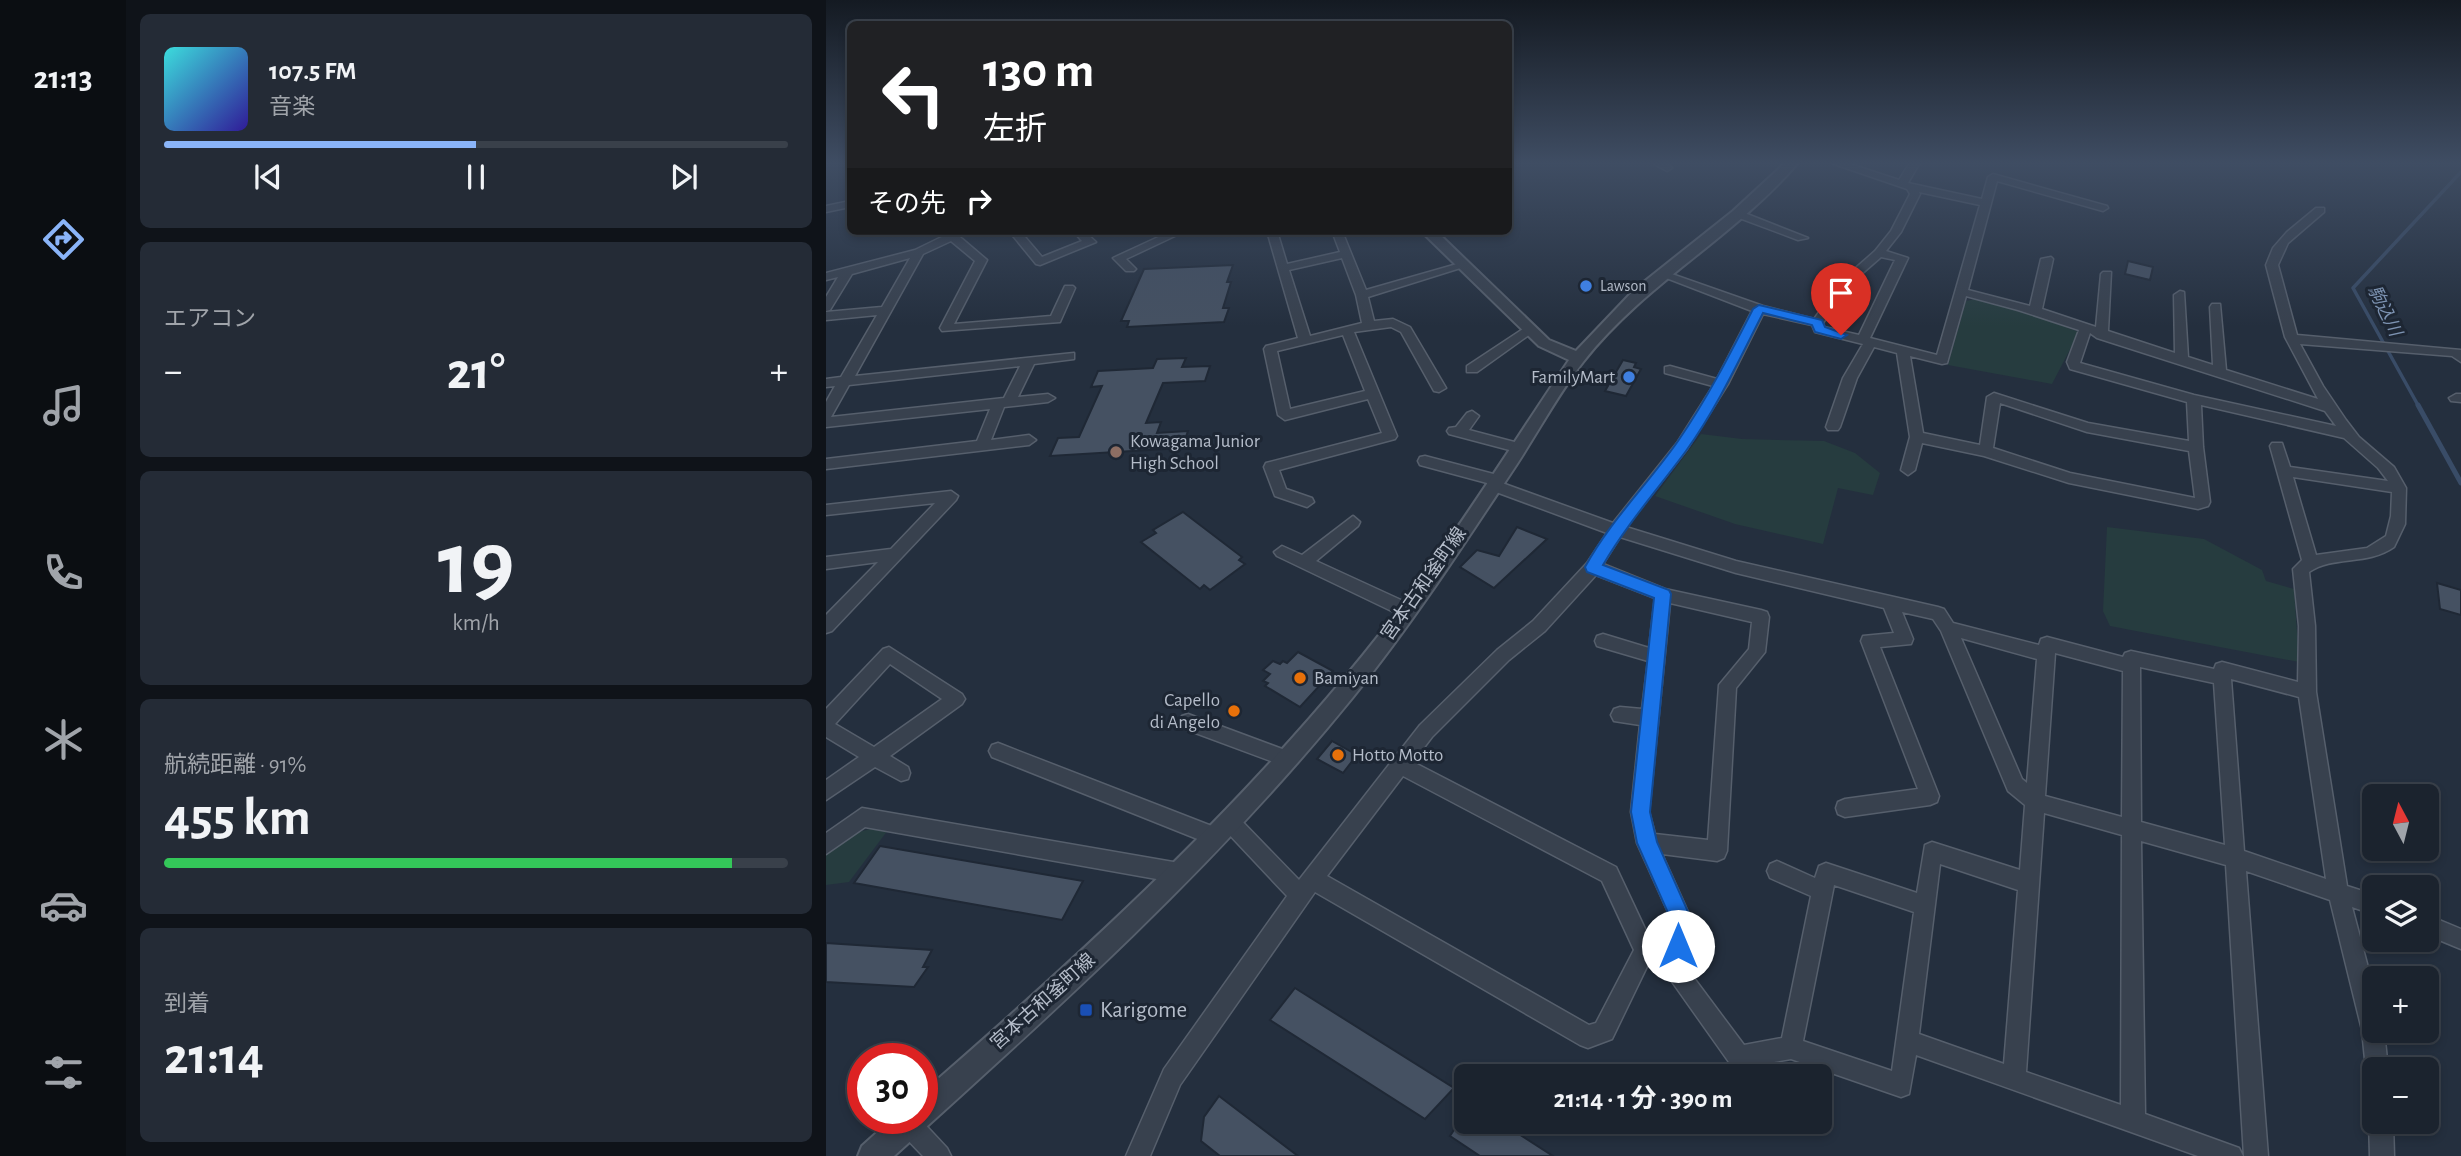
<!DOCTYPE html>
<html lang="ja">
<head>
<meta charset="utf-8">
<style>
  body { margin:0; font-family:"Alegreya Sans","Noto Sans JP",sans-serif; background:#242b36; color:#f1f3f6; height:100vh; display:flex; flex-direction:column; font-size:26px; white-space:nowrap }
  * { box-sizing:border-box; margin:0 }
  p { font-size:23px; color:#a0a4aa }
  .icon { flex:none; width:38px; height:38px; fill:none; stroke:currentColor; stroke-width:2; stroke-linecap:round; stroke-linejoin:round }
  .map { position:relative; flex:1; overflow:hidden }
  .drawer { display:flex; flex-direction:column; gap:14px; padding:14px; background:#0f1319; width:700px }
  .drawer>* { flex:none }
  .top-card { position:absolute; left:21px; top:21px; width:665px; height:214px; border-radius:10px; box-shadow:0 4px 10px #0003,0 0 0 2px #39404a; background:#202124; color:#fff; overflow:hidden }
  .needle { width:46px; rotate:353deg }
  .controls { position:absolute; left:1536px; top:784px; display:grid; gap:14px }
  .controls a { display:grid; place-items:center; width:77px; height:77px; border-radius:10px; background:#1b232e; box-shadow:0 4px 10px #0003,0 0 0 2px #39404a; font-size:35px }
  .speed { position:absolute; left:21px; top:1043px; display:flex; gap:14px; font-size:35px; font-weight:700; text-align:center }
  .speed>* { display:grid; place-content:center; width:91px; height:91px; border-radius:50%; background:#1b232e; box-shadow:0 4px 10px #0003,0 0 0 2px #39404a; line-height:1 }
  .speed .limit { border:10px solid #d22; background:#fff; color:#111 }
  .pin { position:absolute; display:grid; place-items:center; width:60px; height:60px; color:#fff; margin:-72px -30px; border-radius:50% 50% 50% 0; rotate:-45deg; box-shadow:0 0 7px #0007 }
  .pin .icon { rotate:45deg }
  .me { position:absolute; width:77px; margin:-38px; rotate:0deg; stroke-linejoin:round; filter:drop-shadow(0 0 5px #0008) }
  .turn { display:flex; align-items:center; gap:24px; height:147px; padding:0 21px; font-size:32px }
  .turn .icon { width:91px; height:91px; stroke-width:2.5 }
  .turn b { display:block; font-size:49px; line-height:60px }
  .then { display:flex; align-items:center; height:66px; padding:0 21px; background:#0003; gap:14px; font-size:26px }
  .big { font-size:52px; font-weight:700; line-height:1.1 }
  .drawer .widget { flex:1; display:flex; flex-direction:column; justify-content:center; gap:10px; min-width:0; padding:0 24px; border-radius:10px; background:#242b36 }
  .drawer .dial { align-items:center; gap:0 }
  .dial b { font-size:91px; line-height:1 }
  .song { display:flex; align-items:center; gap:21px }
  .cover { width:84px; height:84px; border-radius:10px; background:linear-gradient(135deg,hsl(180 70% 55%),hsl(250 70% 35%)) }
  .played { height:7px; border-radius:4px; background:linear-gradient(90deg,#8ab4f8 50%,#39404a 50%) }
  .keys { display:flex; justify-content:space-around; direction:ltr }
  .heat { display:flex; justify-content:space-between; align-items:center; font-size:38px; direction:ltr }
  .charge { height:10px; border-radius:5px; background:linear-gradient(90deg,#34c759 91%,#39404a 0) }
  .trip { position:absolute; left:628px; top:1064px; width:378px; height:70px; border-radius:10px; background:#1b232e; box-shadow:0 4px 10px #0003,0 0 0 2px #39404a; font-weight:700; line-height:70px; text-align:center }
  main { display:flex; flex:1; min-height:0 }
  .tabs { display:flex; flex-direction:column; width:126px; justify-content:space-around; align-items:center; background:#0b0e12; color:#a0a4aa }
  .tabs .icon { width:49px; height:49px }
  .tabs .on { color:#8ab4f8 }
  .tabs b { font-size:32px; color:#f1f3f6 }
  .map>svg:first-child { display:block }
</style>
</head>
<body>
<main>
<nav class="tabs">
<b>21:13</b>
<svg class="icon on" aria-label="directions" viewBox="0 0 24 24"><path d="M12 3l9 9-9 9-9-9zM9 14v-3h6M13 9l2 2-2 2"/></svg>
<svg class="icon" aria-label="music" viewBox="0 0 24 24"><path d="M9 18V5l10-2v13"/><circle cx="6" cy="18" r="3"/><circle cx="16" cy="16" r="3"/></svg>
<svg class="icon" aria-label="phone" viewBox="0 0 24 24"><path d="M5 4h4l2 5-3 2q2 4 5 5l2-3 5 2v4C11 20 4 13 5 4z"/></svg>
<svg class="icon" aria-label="climate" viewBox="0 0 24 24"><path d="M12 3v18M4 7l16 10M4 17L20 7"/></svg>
<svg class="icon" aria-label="car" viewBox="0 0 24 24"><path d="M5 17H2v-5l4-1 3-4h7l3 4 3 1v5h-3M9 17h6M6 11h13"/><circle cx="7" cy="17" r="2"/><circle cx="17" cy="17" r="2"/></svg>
<svg class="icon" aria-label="filters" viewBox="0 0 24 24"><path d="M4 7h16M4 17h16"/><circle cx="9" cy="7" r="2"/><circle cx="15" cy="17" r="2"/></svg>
</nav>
<section class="drawer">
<div class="widget">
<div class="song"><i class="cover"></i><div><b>107.5 FM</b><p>音楽</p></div></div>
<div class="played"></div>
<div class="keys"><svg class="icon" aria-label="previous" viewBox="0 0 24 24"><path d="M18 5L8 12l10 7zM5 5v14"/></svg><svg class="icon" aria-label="pause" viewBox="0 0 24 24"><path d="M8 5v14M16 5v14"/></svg><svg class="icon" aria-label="next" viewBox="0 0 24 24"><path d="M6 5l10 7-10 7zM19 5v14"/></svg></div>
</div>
<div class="widget"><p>エアコン</p>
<div class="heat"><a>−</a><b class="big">21°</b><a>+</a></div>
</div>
<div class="widget dial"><b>19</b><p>km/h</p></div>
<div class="widget"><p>航続距離 · 91%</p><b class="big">455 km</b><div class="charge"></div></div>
<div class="widget"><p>到着</p><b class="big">21:14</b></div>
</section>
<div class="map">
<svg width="1635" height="1156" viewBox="0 0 1635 1156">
  <rect width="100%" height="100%" fill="#242f3e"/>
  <g fill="#263c3f">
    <path d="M 1149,299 L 1196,311 L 1253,332 L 1226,384 L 1122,365 L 1140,301 Z"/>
    <path d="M 875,434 L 916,439 L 998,441 L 1029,453 L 1054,473 L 1047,495 L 1012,488 L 997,544 L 909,524 L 829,496 Z"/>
    <path d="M 1281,527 L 1378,539 L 1436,570 L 1440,581 L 1468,589 L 1473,662 L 1284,626 L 1277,611 Z"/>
    <path d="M 44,829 L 62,830 L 23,882 L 0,885 L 0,852 L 22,835 Z"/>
  </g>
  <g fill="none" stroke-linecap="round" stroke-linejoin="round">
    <path stroke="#394c67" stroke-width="3.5" d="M 1593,407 L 1527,288 L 1635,172"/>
    <path stroke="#394c67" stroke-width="5" d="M 1592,405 L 1635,483"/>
  </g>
  <g fill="#455162" stroke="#1f2835" stroke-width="2">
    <path d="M 1302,261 L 1327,267 L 1324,280 L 1299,274 Z"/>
    <path d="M 407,265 L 401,282 L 405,282 L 397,308 L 403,308 L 398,322 L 301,327 L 303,321 L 295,321 L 318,269 Z"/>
    <path d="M 360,358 L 356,367 L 384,366 L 379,381 L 337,383 L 320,423 L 335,422 L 331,433 L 362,431 L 356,448 L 224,456 L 232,438 L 253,437 L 276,386 L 265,387 L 272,371 L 327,368 L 331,359 Z"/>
    <path d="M 797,360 L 810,363 L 808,367 L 815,369 L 800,396 L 779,391 Z"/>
    <path d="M 357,512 L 416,557 L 413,560 L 419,564 L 384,590 L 378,585 L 374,589 L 315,542 L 330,533 L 327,530 Z"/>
    <path d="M 691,527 L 721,539 L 668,588 L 634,567 L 651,550 L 673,556 Z"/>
    <path d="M 1611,583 L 1635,590 L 1635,615 L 1614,609 Z"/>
    <path d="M 472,652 L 507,671 L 474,707 L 439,686 L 442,683 L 437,681 L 444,674 L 437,670 L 447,661 L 454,664 L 457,661 L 461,663 Z"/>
    <path d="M 506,741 L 531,755 L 517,773 L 491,759 Z"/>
    <path d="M 54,846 L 257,881 L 236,920 L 28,883 Z"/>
    <path d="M 0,943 L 106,950 L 97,967 L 102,967 L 88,987 L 0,982 Z"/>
    <path d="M 469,988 L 628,1088 L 599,1119 L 444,1020 Z"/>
    <path d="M 393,1096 L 472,1156 L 394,1156 L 375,1141 L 378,1117 Z"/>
    <path d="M 633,1122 L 674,1122 L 727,1156 L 654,1156 L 624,1136 Z"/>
  </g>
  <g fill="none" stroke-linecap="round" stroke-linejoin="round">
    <defs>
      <g id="minor">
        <path d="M 828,164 L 841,164 L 846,168 L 841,171 Z"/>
        <path d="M 1008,164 L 1024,164 L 1073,180 L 1083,164 L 1093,164 L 1082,183 L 1156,199 L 1162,177 L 1167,174 L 1281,206 L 1282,208 L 1277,211 L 1171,181 L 1142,290 L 1204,306 L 1215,259 L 1225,257 L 1227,259 L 1216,309 L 1270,327 L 1275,274 L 1277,272 L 1285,272 L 1282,331 L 1349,353 L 1348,295 L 1354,291 L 1358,292 L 1362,357 L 1387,365 L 1384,307 L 1386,304 L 1394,304 L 1400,370 L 1492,399 L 1459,337 L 1440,265 L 1447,248 L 1461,232 L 1490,208 L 1498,208 L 1498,212 L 1462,243 L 1452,265 L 1471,335 L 1635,350 L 1635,362 L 1626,356 L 1474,344 L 1497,386 L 1520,420 L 1533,437 L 1568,467 L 1580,488 L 1579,524 L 1568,547 C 1541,566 1508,555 1483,572 L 1489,626 L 1490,692 L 1521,886 L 1549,895 L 1549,915 L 1526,907 L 1549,994 L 1549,1031 L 1558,1031 L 1562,1069 L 1549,1069 L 1549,1079 L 1543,1077 L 1540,1069 L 1536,1030 L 1504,900 L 1420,871 L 1442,1156 L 1418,1156 L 1400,865 L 1315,841 L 1319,1114 L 1413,1148 L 1417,1156 L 1372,1156 L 1090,1055 L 1083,1094 L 1075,1097 L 965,1059 L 913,1068 L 905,1065 L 837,969 L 847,923 L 811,843 L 805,812 L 814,725 L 788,721 L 785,715 L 788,709 L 794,707 L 816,709 L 822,661 L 771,646 L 769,641 L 771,636 L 777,634 L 823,648 L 829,598 L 770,575 L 719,631 L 683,660 L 606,737 L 587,762 L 790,867 L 829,950 L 786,1039 L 762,1048 L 754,1045 L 489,892 L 354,1085 L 324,1156 L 300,1156 L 338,1069 L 461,896 L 397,828 L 394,822 L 397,816 L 404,813 L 411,816 L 473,880 L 594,725 L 671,650 L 707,621 L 761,563 L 781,533 L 662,489 L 661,483 L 594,465 L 592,461 L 594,457 L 599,456 L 675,476 L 676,483 L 787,523 L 851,443 L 887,386 L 839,373 L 839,367 L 844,366 L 891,379 L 926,311 L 830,274 L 832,272 L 840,272 L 937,306 L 988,319 L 1016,280 L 1049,251 L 1065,231 L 1084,194 L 1081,189 ZM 1093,192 L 1154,205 L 1111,355 L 1044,338 L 1082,258 L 1060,251 L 1075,232 L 1094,194 ZM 1055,257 L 1069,260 L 1033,335 L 998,327 L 997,323 L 1024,284 ZM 1140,296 L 1192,310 L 1253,330 L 1241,362 L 1244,369 L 1361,402 L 1363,441 L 1262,423 L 1168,393 L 1161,397 L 1154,445 L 1097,433 L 1084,356 L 1116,364 L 1121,363 ZM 937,314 L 986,325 L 989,332 L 1037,344 L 1017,378 L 1000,427 L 1002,430 L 1012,430 L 1014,427 L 1031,378 L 1048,347 L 1071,353 L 1084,437 L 1075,470 L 1082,475 L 1089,470 L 1096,443 L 1158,456 L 1243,483 L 1372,509 L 1382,506 L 1384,502 L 1377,447 L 1375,405 L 1518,438 L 1552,468 L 1562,481 L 1464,467 L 1456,443 L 1446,443 L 1444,446 L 1476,560 L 1467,569 L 1473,626 L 1472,682 L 1396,662 L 1390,664 L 1388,669 L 1305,651 L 1299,653 L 1297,657 L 1221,637 L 1215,639 L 1213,645 L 1127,623 L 1118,609 L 1112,607 L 910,561 L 800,527 L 861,449 L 902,384 ZM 1264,333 L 1271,338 L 1499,411 L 1510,426 L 1368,395 L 1254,363 ZM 1174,403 L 1261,432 L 1363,451 L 1369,498 L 1244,473 L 1167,448 ZM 1467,477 L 1566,492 L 1565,516 L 1560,536 L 1541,548 L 1490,555 ZM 794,537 L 910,573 L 1058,608 L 1068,633 L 1037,636 L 1035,641 L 1092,789 L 1019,799 L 1012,802 L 1010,808 L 1012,814 L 1019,817 L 1104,805 L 1111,802 L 1113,796 L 1054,647 L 1085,644 L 1087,639 L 1076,612 L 1107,619 L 1115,631 L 1182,791 L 1199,805 L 1194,870 L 1106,842 L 1099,845 L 1091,893 L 1000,863 L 993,866 L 989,878 L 951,861 L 944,864 L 941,871 L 944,878 L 985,896 L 956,1038 L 918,1045 L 859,966 L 867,923 L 836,854 L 891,861 L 898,858 L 901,851 L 910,688 L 939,652 L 943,617 L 941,612 L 935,610 L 839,589 L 777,564 ZM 844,603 L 926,622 L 923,649 L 893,685 L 882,840 L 829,834 L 823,812 ZM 1135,638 L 1211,659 L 1201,783 L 1196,779 ZM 1229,653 L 1297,671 L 1296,817 L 1219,796 ZM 1314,667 L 1388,683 L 1399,845 L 1315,822 ZM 1405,679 L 1473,697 L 1500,879 L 1418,851 ZM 577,776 L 776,881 L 808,950 L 770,1023 L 763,1025 L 501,876 ZM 1218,813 L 1296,835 L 1295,1105 L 1200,1072 ZM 1114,864 L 1192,890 L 1178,1064 L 1093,1034 ZM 1008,885 L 1088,912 L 1066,1071 L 977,1041 Z"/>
        <path d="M 24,201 L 24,207 L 0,212 L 0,206 Z"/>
        <path d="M 908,212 L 916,212 L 982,238 L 972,240 L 908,216 Z"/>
        <path d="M 128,231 L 142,231 L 134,237 L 161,260 L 128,324 L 225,316 L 239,286 L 247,286 L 249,288 L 234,322 L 116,331 L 114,328 L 149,261 L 125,241 L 97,254 L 29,376 L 248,353 L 248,359 L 208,364 L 192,397 L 222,394 L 229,398 L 222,402 L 178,407 L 165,440 L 203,435 L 210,440 L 203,445 L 0,469 L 0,459 L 151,441 L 164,409 L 0,427 L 0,402 L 9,386 L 0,387 L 0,379 L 15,377 L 51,315 L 0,320 L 0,312 L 56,307 L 84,258 L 26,274 L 4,310 L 0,311 L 0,297 L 12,277 L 0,280 L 0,273 L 89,250 ZM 194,366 L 178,398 L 5,417 L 23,385 Z"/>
        <path d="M 183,231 L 194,231 L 216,257 L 256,241 L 247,231 L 258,231 L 270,242 L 214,265 L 210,264 Z"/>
        <path d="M 441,231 L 451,231 L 461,264 L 514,252 L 506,231 L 516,231 L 540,290 L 638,262 L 644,265 L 542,297 L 548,321 L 567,319 L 584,327 L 620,388 L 613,392 L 608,391 L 575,332 L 565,327 L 528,332 L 571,436 L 569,439 L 453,470 L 460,489 L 486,498 L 488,502 L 481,507 L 449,496 L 438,467 L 440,463 L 556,433 L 542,399 L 459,420 L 452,415 L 438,349 L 440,346 L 472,338 ZM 516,258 L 530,295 L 536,323 L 484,336 L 463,270 ZM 517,335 L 539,391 L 464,409 L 451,351 Z"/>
        <path d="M 341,233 L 351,235 L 300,259 L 310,269 L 308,271 L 300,271 L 287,258 Z"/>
        <path d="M 703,325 L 707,326 L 707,332 L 651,372 L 641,372 L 641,366 Z"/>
        <path d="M 1630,394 L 1635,394 L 1635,402 L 1625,401 L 1623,398 Z"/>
        <path d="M 646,411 L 653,416 L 643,430 L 696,444 L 698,447 L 696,450 L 691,452 L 623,434 L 621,431 L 623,428 L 630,427 L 641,413 Z"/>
        <path d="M 125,491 L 132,496 L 130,500 L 6,631 L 0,633 L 0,615 L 52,562 L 0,569 L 0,557 L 65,549 L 109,503 L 0,515 L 0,505 Z"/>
        <path d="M 527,516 L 534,522 L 532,526 L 490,561 L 588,606 L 590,611 L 588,616 L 576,616 L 451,556 L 448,552 L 456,546 L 476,555 Z"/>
        <path d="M 63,647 L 136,694 L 139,699 L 136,704 L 64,756 L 82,767 L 84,773 L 82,779 L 75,781 L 49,767 L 0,800 L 0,780 L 33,757 L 0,737 L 0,709 L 57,649 ZM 64,664 L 116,699 L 48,747 L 9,724 Z"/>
        <path d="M 362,714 L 467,753 L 470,759 L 467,765 L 461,767 L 356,728 L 353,722 L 356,716 Z"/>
        <path d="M 172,743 L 396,830 L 399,837 L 396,844 L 389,846 L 166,757 L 163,751 L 166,745 Z"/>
        <path d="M 36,808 L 353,863 L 360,866 L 363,873 L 360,880 L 353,883 L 39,827 L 0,854 L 0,833 Z"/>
        <path d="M 1601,915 L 1635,929 L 1635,949 L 1601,935 Z"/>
        <path d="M 1549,1113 L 1549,1122 L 1567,1122 L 1568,1156 L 1544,1156 L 1543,1122 Z"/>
        <path d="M 73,1118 L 93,1118 L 121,1148 L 125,1156 L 97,1156 L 74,1132 L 70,1124 Z"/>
      </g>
      <path id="tertiary" d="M 958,164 L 971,164 C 907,238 818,284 757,362 C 733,393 713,430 691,464 C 638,544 587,623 527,697 C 390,866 228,1012 68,1156 L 32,1156 L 36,1146 L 67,1118 L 96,1118 L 96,1093 C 272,940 447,779 586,592 C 641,517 691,437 743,360 L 713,346 L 595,231 L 610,231 L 723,340 L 750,351 L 809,289 L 907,211 Z"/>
    </defs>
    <use href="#minor" stroke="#565f6c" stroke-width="3"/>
    <use href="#tertiary" stroke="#565f6c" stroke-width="4"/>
    <use href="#minor" fill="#38414e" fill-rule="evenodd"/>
    <use href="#tertiary" fill="#38414e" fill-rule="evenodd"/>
  </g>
  <linearGradient id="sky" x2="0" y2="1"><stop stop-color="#141a22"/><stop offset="0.5" stop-color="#3f4d63"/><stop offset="1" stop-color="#3f4d63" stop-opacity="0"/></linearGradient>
  <rect width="1635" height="326" fill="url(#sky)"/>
  <path fill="#1a73e8" stroke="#114b97" stroke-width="2" d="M 933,305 L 996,320 L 999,327 L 1021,335 L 1015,339 L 989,332 L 986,325 L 937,313 C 913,360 891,408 860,451 C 832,489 801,524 777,565 L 843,590 L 845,594 L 824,812 L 831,842 L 867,923 L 860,954 L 852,957 L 845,954 L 842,946 L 847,924 L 811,843 L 805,812 L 828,598 L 761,572 L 759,567 C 784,521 822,484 852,441 C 881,399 904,354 927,309 Z"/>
  <g fill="#3f7fe0" stroke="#1d2633" stroke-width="2.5">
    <circle cx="760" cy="286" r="7"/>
    <circle cx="803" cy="377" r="7"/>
  </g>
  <circle fill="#8d6e63" stroke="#1d2633" stroke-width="2.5" cx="290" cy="452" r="7"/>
  <g fill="#e8710a" stroke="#1d2633" stroke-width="2.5">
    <circle cx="474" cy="678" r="7"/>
    <circle cx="408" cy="711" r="7"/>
    <circle cx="512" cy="755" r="7"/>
  </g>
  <rect fill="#1a4fb4" stroke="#1d2633" stroke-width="2.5" x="253" y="1003" width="14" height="14" rx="3.5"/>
  <g text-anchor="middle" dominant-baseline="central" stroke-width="6" stroke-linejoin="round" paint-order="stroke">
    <g font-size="16" fill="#b4bcc9" stroke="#1d2633" text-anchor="start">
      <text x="774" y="286">Lawson</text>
    </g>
    <g font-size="18" font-style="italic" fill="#7c92b1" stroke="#1d2633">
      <text transform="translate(1558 311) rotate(64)">駒込川</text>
    </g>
    <g font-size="19" fill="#b4bcc9" stroke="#1d2633" text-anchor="start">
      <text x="789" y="377" text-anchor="end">FamilyMart</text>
      <text x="304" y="441">Kowagama Junior<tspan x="304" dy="22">High School</tspan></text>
      <text x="488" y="678">Bamiyan</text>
      <text x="394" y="700" text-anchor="end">Capello<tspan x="394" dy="22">di Angelo</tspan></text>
      <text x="526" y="755">Hotto Motto</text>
    </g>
    <g font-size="19" fill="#b4bcc9" stroke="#1d2633">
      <text transform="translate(598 584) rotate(-55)">宮本古和釜町線</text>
      <text transform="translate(217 1002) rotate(-42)">宮本古和釜町線</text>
    </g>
    <g font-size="23" fill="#b4bcc9" stroke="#1d2633" text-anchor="start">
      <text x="274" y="1010">Karigome</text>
    </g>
  </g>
</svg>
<div class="controls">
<a><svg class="needle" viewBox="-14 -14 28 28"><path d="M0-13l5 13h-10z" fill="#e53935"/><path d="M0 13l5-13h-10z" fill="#a0a4aa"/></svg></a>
<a><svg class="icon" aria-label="layers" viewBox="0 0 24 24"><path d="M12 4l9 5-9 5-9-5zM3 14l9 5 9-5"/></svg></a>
<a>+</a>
<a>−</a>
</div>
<div class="speed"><div class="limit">30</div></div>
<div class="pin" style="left:1015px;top:335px;background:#d93025"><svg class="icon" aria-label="arrive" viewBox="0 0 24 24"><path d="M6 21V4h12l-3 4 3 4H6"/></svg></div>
<svg class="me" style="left:852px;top:946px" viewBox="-20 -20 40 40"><circle r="19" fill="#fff"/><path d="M0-13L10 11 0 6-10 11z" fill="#1a73e8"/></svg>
<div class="trip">21:14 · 1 分 · 390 m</div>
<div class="top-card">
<div class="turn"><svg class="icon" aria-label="left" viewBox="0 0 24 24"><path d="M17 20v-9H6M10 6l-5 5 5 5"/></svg><div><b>130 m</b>左折</div></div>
<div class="then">その先<svg class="icon" aria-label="right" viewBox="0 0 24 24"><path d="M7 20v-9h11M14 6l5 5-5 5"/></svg></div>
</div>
</div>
</main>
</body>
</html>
